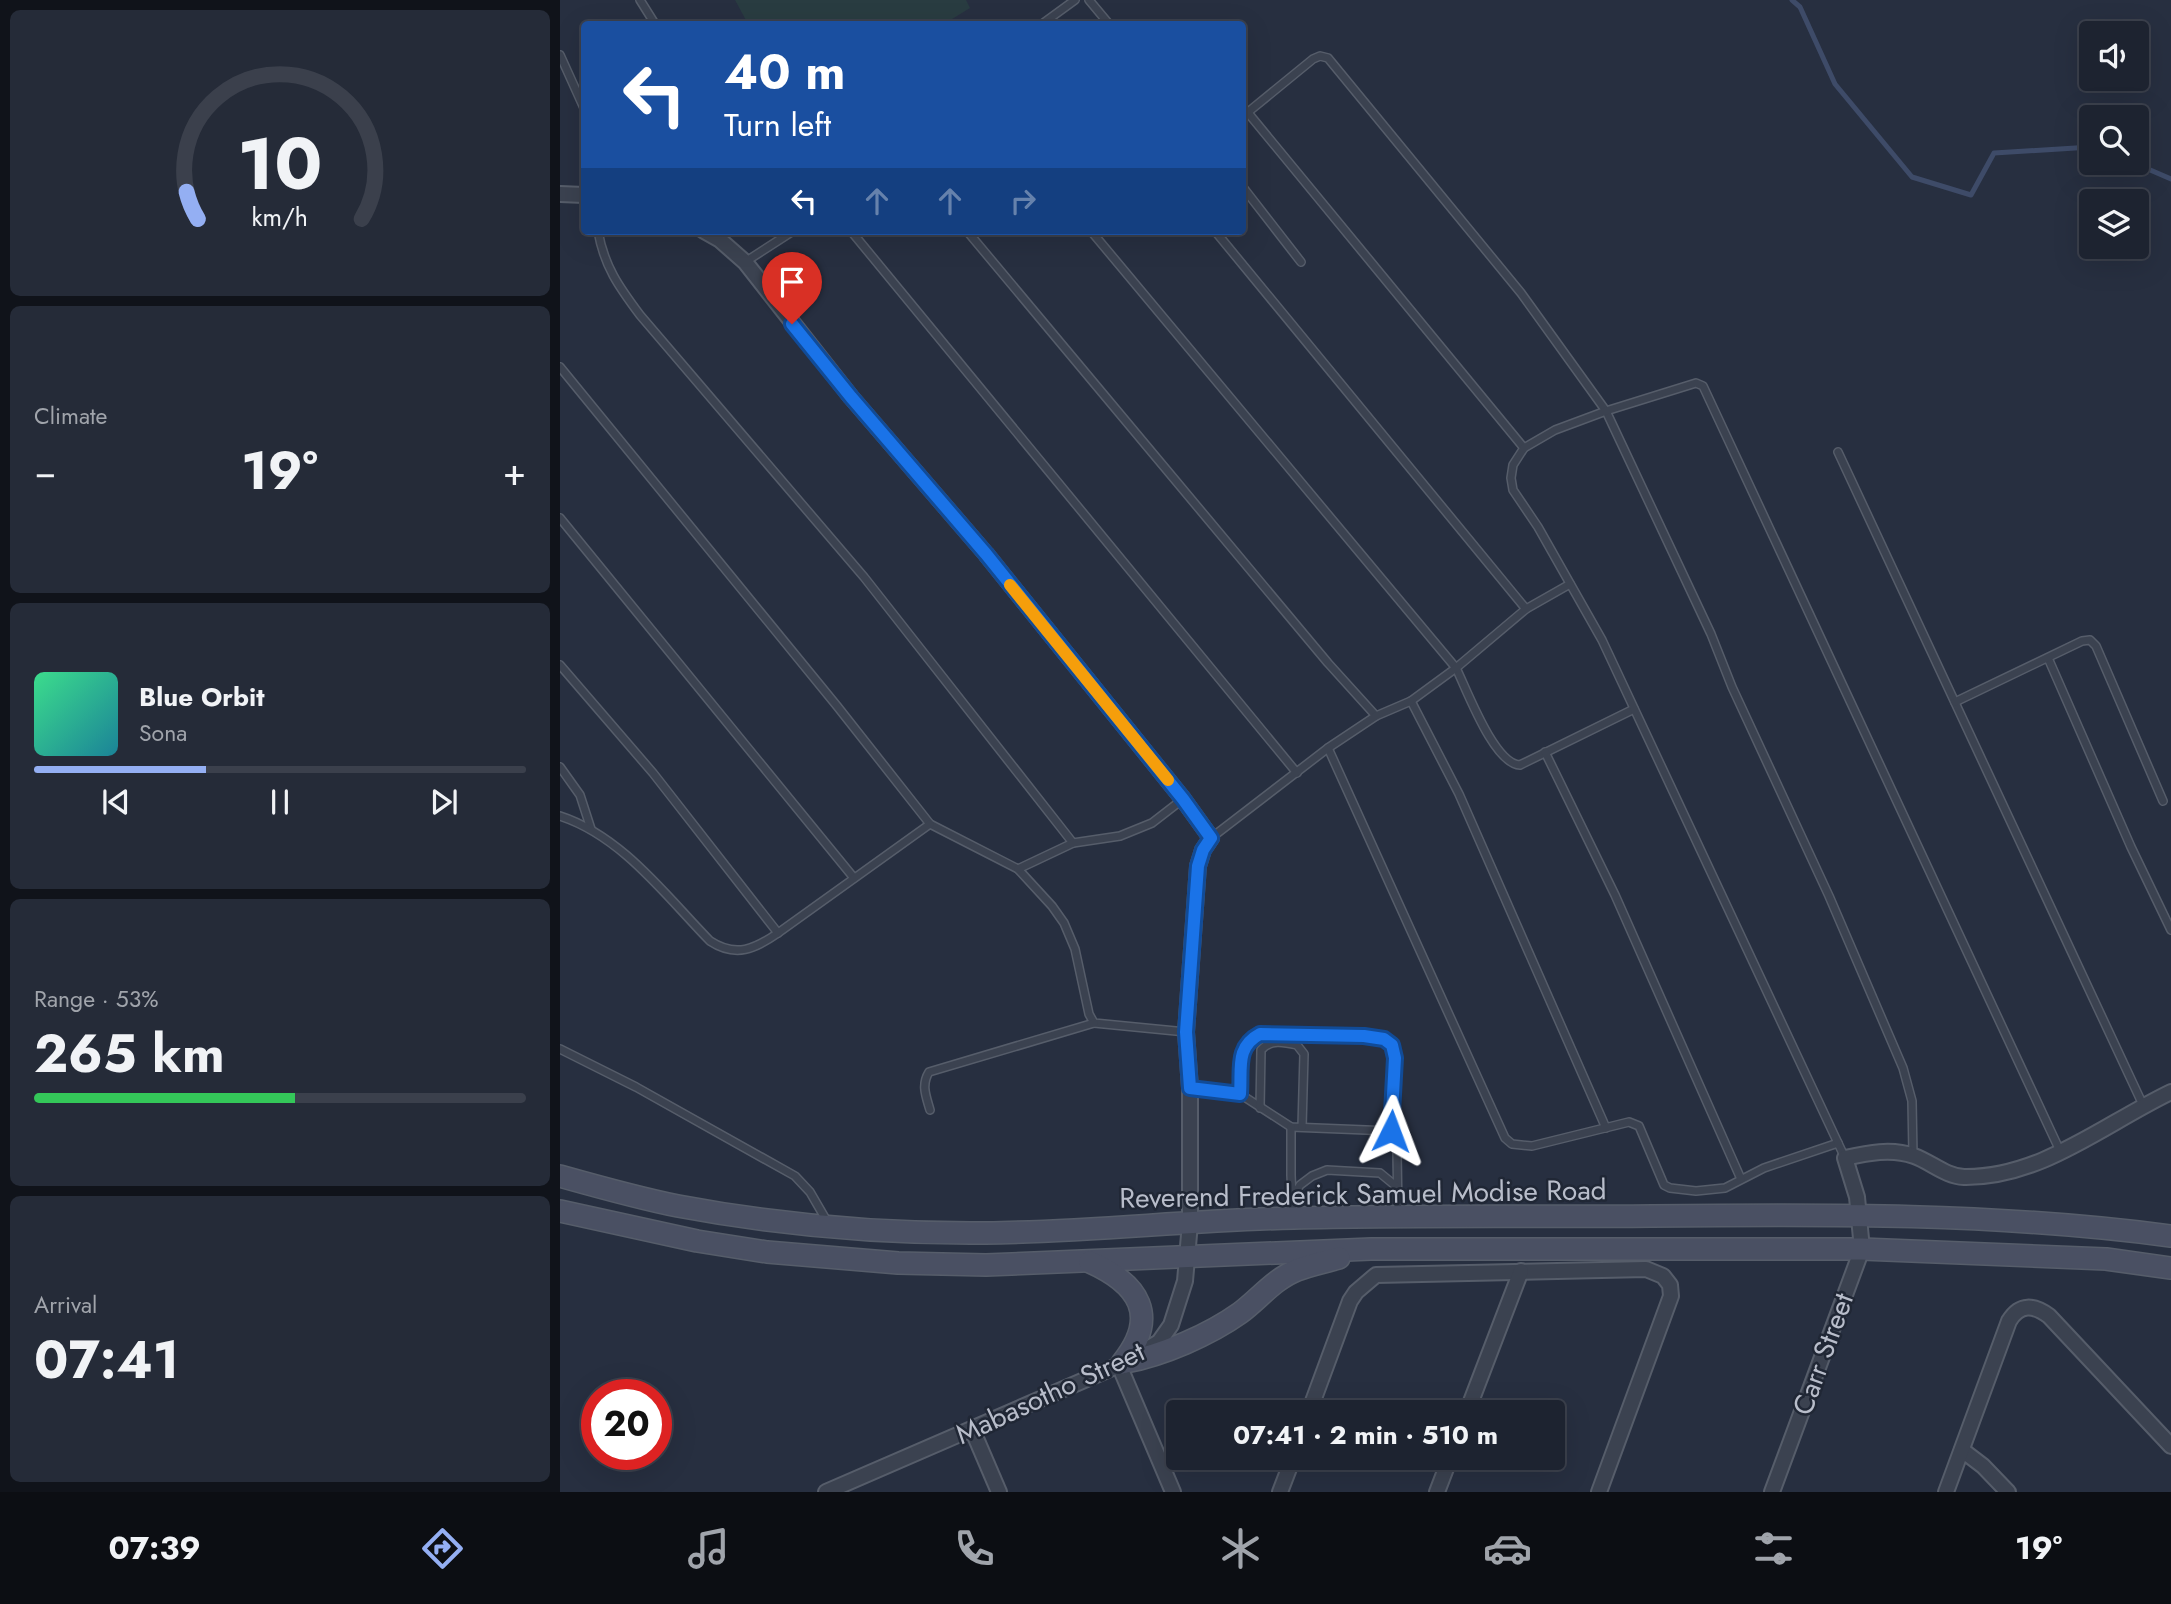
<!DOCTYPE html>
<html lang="en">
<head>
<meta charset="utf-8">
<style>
  body { margin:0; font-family:Jost,sans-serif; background:#252b38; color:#f1f3f6; height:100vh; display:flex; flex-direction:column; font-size:26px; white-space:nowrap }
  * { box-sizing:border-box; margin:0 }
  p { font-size:23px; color:#a0a4ab }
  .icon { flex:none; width:38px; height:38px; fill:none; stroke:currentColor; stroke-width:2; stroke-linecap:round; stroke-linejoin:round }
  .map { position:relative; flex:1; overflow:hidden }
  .details { display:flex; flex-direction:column; gap:10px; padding:10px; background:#10131a; width:560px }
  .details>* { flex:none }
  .top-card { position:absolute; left:21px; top:21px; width:665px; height:214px; border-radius:7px; box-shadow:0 7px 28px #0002,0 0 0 2px #3b404c; background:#1a4fa0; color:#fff; overflow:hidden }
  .tools { position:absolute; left:1519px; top:21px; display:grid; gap:14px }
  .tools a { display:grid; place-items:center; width:70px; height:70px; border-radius:7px; background:#1d2330; box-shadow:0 7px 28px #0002,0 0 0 2px #3b404c; font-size:35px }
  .speed { position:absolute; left:21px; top:1379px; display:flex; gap:14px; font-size:35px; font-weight:700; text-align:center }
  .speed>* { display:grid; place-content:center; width:91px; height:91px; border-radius:50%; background:#1d2330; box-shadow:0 7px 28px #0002,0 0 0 2px #3b404c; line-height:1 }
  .speed .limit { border:10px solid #d22; background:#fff; color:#111 }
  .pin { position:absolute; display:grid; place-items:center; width:60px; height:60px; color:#fff; margin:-72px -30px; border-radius:50% 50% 50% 0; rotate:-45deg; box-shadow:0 0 7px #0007 }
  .pin .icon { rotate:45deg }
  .me { position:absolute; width:77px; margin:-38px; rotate:3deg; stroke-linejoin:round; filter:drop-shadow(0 0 5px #0008) }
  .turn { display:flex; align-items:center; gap:24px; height:147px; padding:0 28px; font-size:32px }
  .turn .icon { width:91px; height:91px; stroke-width:2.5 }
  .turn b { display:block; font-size:49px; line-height:60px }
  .lanes { display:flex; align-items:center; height:66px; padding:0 28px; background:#0003; justify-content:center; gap:35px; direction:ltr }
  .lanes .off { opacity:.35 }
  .big { font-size:52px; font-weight:700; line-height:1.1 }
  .details .widget { flex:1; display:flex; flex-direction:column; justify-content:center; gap:10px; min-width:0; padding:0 24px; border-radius:10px; background:#252b38 }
  .details .dial { align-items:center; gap:0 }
  .dial svg { height:182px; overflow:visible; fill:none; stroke:#3b404c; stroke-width:7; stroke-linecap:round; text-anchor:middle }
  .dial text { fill:#f1f3f6; stroke:none }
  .song { display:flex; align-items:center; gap:21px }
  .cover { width:84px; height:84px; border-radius:10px; background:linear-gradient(135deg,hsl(150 70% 55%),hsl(190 70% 35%)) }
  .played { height:7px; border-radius:4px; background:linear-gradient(90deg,#94aff3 35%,#3b404c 35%) }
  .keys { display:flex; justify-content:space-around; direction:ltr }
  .heat { display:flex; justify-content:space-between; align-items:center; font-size:38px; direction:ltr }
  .charge { height:10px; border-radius:5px; background:linear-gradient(90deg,#34c759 53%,#3b404c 0) }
  .trip { position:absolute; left:606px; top:1400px; width:399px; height:70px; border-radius:7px; background:#1d2330; box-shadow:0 7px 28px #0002,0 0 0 2px #3b404c; font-weight:700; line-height:70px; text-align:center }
  .dock { display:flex; height:112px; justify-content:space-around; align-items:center; background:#0c0e13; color:#a0a4ab }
  .dock .icon { width:49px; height:49px }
  .dock .on { color:#94aff3 }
  .dock b { font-size:32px; color:#f1f3f6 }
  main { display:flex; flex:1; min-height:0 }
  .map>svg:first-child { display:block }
</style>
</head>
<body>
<main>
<section class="details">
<div class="widget dial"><svg viewBox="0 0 100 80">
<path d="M14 69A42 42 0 1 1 86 69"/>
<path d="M14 69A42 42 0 0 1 9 57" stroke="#94aff3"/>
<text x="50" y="56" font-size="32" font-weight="700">10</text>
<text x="50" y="72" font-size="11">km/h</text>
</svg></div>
<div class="widget"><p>Climate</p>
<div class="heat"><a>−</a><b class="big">19°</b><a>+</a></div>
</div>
<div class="widget">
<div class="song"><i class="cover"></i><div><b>Blue Orbit</b><p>Sona</p></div></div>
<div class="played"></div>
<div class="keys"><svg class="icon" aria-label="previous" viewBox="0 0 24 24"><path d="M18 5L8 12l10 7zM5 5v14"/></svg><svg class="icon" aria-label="pause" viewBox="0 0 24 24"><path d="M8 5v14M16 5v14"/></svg><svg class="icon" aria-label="next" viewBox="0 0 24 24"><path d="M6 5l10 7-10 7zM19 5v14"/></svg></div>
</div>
<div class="widget"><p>Range · 53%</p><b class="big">265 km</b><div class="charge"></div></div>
<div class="widget"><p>Arrival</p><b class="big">07:41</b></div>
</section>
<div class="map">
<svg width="1611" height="1492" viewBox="0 0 1611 1492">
  <rect width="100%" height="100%" fill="#272f40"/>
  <path fill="#293c41" d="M 175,0 L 406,0 L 410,8 L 384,24 L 188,24 Z"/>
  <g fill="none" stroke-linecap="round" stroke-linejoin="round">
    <g stroke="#3e4b68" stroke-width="5">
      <path d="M 1232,0 L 1240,7 L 1275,84 L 1352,177 L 1411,195 L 1434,153 L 1531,147"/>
      <path d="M 1574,163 L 1611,179"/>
    </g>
    <defs>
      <g id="service">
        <path d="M 80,0 L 95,24"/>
        <path d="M 529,0 L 549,24"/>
        <path d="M 482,24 L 515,0"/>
        <path d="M 0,55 L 24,108"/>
        <path d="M 689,114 L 964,448"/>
        <path d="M 682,117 L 753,59 L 760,56 L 768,58 L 961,293 L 1046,411 L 1151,634 L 1172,687 L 1269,896 L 1343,1068 L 1352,1101 L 1353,1155"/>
        <path d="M 682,186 L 741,262"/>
        <path d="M 38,231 C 44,266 59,287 80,315 L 304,577 L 513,843"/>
        <path d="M 291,231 L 737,773"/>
        <path d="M 407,231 L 768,663 L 816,716"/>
        <path d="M 531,231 L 896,668 C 907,690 934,764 960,765 L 1074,709"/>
        <path d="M 655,231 L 966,609"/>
        <path d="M 185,262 L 233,231"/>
        <path d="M 0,367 L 277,706 L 370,824 L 458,869 L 492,906 L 504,923 L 515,949 L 529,1014 L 534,1023 L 626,1032"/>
        <path d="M 1278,452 L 1583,1105"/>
        <path d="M 0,518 L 294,878"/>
        <path d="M 1488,658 L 1571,847 L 1611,930"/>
        <path d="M 0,665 L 93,773 L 218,933"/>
        <path d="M 851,701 L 899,794 L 1046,1128"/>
        <path d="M 1395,702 L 1522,641 L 1530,640 L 1536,646 L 1603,801"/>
        <path d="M 768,748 L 945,1138 L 952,1144 L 972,1146 L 1069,1122 L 1079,1126 L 1104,1185 L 1110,1188 L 1136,1191 L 1165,1188 L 1204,1168 L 1278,1143"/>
        <path d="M 985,752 L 1055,895 L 1181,1179"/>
        <path d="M 0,767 L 20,795 L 31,829"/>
        <path d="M 0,816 C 62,836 106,896 150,941 C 176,958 195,949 218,933 L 370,824"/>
        <path d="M 651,838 L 768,748 L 816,716 L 851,701 L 896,668 L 966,609 L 1010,584"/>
        <path d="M 458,869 L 513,843 L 560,836 L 592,823 L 623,799"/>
        <path d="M 0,1049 L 76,1087 L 235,1176 L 250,1192 L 268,1223"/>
        <path d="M 630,1088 L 680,1094 L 731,1127 L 831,1131 L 837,1152 L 838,1213"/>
        <path d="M 680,1094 C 682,1069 675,1047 700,1034 L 804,1036 L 824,1039 L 832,1045 L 835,1058 L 831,1131"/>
        <path d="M 700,1108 L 701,1050 C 710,1039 724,1042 737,1045 L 744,1054 L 742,1127"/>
        <path d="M 370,1110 C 366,1096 361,1085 369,1072 L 534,1023"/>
        <path d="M 731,1127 L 731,1175 L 733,1217"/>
        <path d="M 1285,1158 L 1042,640 L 978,527 L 953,490 L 951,478 L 953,465 L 964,448 L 995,430 L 1046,411 L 1136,383 L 1143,386 L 1501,1153"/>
        <path d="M 732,1198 L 740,1185 L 752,1176 L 767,1170 L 820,1173 L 837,1187"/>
      </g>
      <g id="minor">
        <path d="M 0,194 L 24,195"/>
        <path d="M 144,231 L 160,240 L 185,262 L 291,397 L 426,554 L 623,799 L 651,838 L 643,850 L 638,866 L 626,1032 L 630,1088 L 630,1223 L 625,1281 L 611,1325 L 599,1342 L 566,1362 L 266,1492"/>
        <path d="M 559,1365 L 613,1492"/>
        <path d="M 749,1412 L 790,1301 L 796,1292 L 816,1275 L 1086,1269 L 1103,1276 L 1110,1285 L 1111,1296 L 1039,1492"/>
        <path d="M 907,1412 L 961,1271"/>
        <path d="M 412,1429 L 439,1492"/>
        <path d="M 1402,1450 L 1423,1466 L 1448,1492"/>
        <path d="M 720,1492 L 733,1458"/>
        <path d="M 877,1492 L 890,1458"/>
        <path d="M 1212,1492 L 1302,1249 L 1297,1197 L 1285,1158 C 1308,1153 1331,1148 1354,1156 C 1371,1162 1385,1176 1404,1177 C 1481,1178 1544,1124 1611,1092"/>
        <path d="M 1386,1492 L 1449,1321 C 1460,1303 1474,1305 1489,1316 L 1611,1446"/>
      </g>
      <g id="secondary">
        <path d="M 0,1176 C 39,1187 78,1198 118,1206 C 219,1225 323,1234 426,1233 C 529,1232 631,1220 734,1218 C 853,1215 973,1217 1092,1216 C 1266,1214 1438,1213 1611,1236"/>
        <path d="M 0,1211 L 137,1241 L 207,1252 L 338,1263 L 426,1265 L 811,1249 L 1302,1249 L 1546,1259 L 1611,1268"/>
        <path d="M 530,1262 C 579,1284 600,1316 562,1363"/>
        <path d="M 566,1362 C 603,1355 649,1335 680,1313 C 699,1299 714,1279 737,1270 C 750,1265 765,1262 779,1258"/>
      </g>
    </defs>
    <use href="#service" stroke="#565d6a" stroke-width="10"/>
    <use href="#minor" stroke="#565d6a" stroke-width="18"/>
    <use href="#secondary" stroke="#565d6a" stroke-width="24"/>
    <use href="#service" stroke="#3b4250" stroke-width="7"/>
    <use href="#minor" stroke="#3b4250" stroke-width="14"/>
    <use href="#secondary" stroke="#4a5063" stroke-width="21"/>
  </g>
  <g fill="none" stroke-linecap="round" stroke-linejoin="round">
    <defs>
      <path id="route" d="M 232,324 L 291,397 L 426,554 L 623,799 L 651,838 L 643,850 L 638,866 L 626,1032 L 630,1088 L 680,1094 C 682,1069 675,1047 700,1034 L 804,1036 L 824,1039 L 832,1045 L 835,1058 L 831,1131"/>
    </defs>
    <use href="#route" stroke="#114b97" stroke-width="18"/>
    <use href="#route" stroke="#1a73e8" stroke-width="12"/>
    <path stroke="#f59e0b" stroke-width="12" d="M 450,585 L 608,780"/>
  </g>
  <g text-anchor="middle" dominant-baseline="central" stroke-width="5" stroke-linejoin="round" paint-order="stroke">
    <g font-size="28" fill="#b8bdca" stroke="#202735">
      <text transform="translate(803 1194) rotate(-1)">Reverend Frederick Samuel Modise Road</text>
      <text transform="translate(1263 1354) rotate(-70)">Carr Street</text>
      <text transform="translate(490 1393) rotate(-25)">Mabasotho Street</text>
    </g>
  </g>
</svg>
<div class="tools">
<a><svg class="icon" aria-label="sound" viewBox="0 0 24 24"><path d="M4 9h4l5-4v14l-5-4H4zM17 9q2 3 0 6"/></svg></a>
<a><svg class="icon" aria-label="search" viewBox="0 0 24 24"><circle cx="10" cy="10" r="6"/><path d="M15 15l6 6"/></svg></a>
<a><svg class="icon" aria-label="layers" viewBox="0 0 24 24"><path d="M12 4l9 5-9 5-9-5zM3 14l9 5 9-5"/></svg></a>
</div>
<div class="speed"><div class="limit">20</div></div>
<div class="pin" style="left:232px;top:324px;background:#d93025"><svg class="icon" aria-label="arrive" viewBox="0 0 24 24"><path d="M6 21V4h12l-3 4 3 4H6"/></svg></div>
<svg class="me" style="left:831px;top:1131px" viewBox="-20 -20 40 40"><path d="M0-17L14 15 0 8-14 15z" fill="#1a73e8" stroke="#fff" stroke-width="4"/></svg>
<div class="trip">07:41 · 2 min · 510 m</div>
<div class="top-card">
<div class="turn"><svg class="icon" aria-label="left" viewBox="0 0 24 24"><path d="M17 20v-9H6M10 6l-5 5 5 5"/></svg><div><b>40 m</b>Turn left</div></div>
<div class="lanes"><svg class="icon" aria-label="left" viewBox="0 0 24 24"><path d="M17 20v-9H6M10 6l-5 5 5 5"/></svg><svg class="icon off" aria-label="ahead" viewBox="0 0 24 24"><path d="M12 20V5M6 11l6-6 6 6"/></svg><svg class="icon off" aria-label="ahead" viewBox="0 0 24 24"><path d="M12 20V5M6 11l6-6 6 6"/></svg><svg class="icon off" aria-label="right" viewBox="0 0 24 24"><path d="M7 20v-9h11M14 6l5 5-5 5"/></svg></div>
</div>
</div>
</main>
<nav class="dock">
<b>07:39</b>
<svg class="icon on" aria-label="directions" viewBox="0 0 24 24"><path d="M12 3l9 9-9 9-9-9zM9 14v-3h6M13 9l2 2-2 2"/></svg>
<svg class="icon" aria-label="music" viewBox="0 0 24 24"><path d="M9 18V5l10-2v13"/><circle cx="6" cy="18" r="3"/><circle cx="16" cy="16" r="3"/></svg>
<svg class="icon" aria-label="phone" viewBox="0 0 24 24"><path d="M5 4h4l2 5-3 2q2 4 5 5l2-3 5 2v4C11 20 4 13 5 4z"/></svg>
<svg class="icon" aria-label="climate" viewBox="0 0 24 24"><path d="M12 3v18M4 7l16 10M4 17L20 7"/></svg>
<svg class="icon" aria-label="car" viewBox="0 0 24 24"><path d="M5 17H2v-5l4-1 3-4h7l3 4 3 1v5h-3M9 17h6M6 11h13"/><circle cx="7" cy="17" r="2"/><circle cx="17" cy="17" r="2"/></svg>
<svg class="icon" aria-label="filters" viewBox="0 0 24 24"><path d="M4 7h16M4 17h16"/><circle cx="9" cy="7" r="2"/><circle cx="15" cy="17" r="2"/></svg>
<b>19°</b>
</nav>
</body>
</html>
